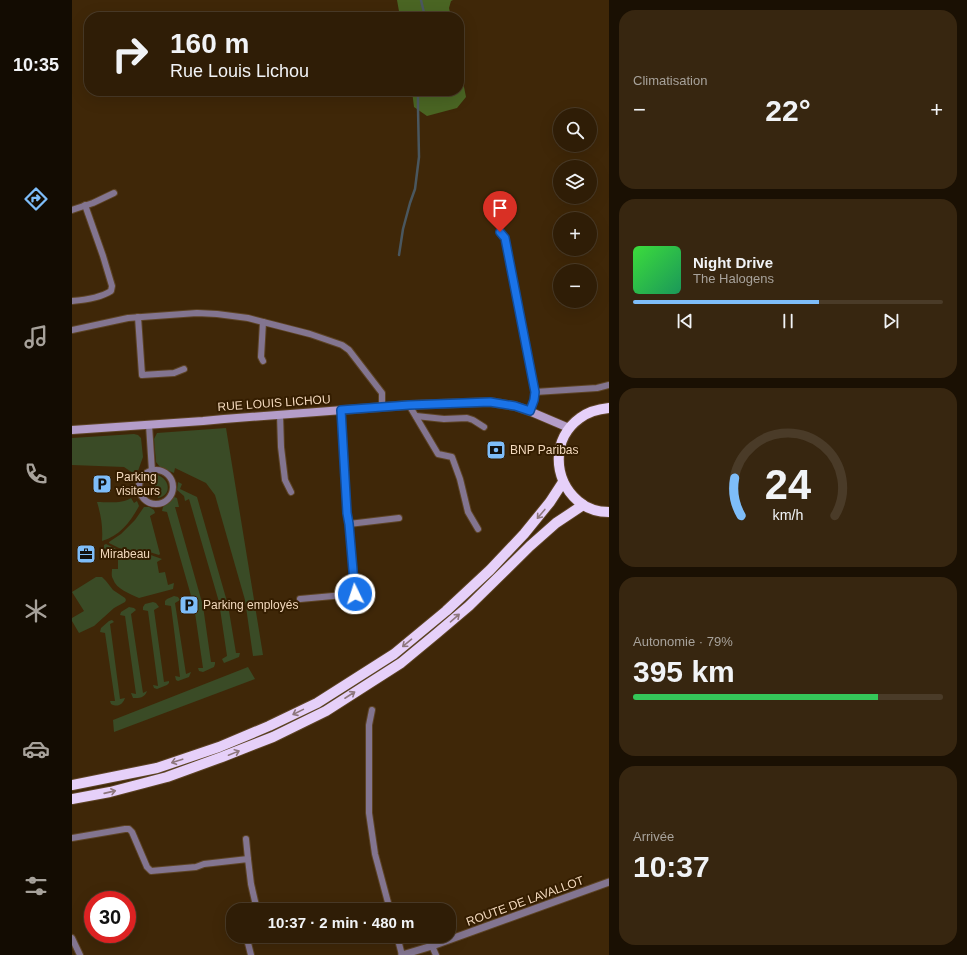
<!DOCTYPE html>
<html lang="fr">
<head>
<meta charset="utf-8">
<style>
  body { margin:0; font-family:Arial,sans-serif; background:#372610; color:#f1f3f6; height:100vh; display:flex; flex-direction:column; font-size:15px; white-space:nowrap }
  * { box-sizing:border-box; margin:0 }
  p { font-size:13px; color:#a7a29b }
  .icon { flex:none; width:22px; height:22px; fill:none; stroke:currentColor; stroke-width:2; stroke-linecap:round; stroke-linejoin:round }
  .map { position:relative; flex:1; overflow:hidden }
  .details { display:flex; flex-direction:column; gap:10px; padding:10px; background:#1a1003; width:358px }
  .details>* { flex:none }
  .banner { position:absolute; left:12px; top:12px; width:380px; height:84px; border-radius:16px; box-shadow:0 4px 16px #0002,0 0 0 1px #4a3b28; background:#2f1d06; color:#f1f3f6; overflow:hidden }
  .buttons { position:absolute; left:481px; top:108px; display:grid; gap:8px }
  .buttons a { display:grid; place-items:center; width:44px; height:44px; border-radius:50%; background:#2f1d06; box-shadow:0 4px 16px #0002,0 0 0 1px #4a3b28; font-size:20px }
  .speed { position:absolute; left:12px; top:891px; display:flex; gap:8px; font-size:20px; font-weight:700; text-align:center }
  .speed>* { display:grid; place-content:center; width:52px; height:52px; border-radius:50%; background:#2f1d06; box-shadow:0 4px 16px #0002,0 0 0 1px #4a3b28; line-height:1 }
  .speed .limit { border:6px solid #d22; background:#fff; color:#111 }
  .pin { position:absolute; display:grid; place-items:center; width:34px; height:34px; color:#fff; margin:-41px -17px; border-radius:50% 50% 50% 0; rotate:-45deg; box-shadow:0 0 4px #0007 }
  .pin .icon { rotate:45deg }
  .me { position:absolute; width:44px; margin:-22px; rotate:356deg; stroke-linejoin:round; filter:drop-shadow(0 0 3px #0008) }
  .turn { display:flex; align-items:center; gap:14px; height:84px; padding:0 20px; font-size:18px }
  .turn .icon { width:52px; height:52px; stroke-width:2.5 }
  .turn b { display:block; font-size:28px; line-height:34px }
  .big { font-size:30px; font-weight:600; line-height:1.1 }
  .details .tile { flex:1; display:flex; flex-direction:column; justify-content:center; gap:6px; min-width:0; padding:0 14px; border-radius:16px; background:#372610 }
  .details .dial { align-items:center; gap:0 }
  .dial svg { height:104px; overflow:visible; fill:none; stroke:#4a3b28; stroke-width:7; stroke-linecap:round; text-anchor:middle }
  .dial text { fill:#f1f3f6; stroke:none }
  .song { display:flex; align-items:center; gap:12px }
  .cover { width:48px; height:48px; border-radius:6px; background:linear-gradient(135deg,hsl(120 70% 55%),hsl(150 70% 35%)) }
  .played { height:4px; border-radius:2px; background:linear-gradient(90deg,#7ebdf9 60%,#4a3b28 60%) }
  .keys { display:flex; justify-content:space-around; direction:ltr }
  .heat { display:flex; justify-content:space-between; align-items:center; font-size:22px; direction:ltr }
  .charge { height:6px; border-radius:3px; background:linear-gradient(90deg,#34c759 79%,#4a3b28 0) }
  .trip { position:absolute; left:154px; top:903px; width:230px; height:40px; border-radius:16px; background:#2f1d06; box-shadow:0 4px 16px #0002,0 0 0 1px #4a3b28; font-weight:600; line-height:40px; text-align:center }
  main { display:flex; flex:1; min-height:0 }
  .tabs { display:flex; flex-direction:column; width:72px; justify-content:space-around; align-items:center; background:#130c02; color:#a7a29b }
  .tabs .icon { width:28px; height:28px }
  .tabs .on { color:#7ebdf9 }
  .tabs b { font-size:18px; color:#f1f3f6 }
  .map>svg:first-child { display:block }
</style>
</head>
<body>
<main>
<nav class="tabs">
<b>10:35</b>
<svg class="icon on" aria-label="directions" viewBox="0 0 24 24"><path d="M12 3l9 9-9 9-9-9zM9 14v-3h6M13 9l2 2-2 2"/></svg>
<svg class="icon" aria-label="music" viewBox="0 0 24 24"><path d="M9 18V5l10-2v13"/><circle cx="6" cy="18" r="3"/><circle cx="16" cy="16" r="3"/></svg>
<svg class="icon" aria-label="phone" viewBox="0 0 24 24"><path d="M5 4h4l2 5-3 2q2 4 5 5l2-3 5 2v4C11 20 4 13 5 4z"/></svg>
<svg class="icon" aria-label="climate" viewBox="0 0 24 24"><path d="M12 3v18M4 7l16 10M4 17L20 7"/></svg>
<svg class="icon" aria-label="car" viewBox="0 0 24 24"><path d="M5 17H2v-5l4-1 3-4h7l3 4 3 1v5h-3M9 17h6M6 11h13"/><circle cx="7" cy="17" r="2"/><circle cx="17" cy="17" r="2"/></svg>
<svg class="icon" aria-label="filters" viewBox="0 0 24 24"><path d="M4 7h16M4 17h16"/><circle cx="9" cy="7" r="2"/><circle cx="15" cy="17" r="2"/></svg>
</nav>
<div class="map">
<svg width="537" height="955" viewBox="0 0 537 955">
  <rect width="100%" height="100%" fill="#3f2708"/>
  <g fill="#3a4b26">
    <path d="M 154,428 L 191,655 L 181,656 L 173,600 L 143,495 L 134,483 L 103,468 L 102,473 L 88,467 L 84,462 L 82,439 L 85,433 Z"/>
    <path d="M 62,434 L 66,435 L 69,438 L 71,457 L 62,482 L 61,483 L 61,473 L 52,467 L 0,465 L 0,438 Z"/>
    <path d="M 82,474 C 98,477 101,495 86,498 L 80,477 Z"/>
    <path d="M 106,482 L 110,484 L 108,489 L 125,497 L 156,605 L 164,653 L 168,653 L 167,657 L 152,663 L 150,659 L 155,656 L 147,602 L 117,499 L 113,501 L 112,496 L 105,490 Z"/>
    <path d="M 102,497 L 105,498 L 107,507 L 103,507 L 131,606 L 139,662 L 143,662 L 143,664 L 142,667 L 131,672 L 127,671 L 126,668 L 131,668 L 122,606 L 95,512 L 90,511 L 91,507 Z"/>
    <path d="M 59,498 L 62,503 L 65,501 L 67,506 C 59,521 48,536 30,541 C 31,527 29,515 25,502 C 35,502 50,504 59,498 Z"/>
    <path d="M 72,507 L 77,507 L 82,510 L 83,513 L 78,516 L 88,554 L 87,555 L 71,550 L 58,550 L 47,548 L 37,543 L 37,542 L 49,534 L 63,520 Z"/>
    <path d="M 34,544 L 48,551 L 56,553 L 73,553 L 90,559 L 85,562 L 87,573 L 93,572 L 96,585 L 102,583 L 101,589 L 67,598 C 58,594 44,589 41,579 C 39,576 40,572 40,569 L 46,569 L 46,558 L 38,558 L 32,548 L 32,545 Z"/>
    <path d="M 24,577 L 30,577 L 34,581 L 41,590 L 53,598 L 54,600 L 53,602 L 42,608 L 22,626 L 7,633 L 0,621 L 0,618 L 12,611 L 0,592 Z"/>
    <path d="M 102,596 L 106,597 L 108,600 L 103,603 L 114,674 L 119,672 L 117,677 L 106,681 L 104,680 L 103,676 L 108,677 L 99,606 L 93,605 L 93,601 L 95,599 Z"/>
    <path d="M 81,602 L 84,603 L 87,607 L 82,610 L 92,682 L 97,681 L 97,683 L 95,685 L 85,689 L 82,688 L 81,685 L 86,686 L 76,611 L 71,610 L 71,607 L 73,604 Z"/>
    <path d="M 57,607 L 62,608 L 64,610 L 59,614 L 71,693 L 75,691 C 73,698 67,698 61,698 L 59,693 L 64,694 L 53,616 L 48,615 L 49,612 Z"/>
    <path d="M 40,620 L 42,622 L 38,624 L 48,699 L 53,698 C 51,704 46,708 39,704 L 38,701 L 43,701 L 33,633 L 28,632 L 29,628 L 37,621 Z"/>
    <path d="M 176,667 L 183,679 L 42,732 L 41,720 Z"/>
  </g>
  <g fill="#4a6523">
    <path d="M 325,0 L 381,0 L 379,1 L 377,8 L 379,17 L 328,17 Z"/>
    <path d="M 387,62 L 394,97 L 385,108 L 355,116 L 342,107 L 340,91 L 387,91 Z"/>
  </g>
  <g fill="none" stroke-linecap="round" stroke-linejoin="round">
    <g stroke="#4a575f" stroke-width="2.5">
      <path d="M 349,0 L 353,17"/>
      <path d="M 327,255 L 331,229 L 338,203 L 343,189 L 347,157 L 346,108 L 346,91"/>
    </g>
    <defs>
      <g id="minor">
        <path d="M 0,210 L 21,203 L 42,193"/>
        <path d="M 428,232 L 433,238 L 463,392 L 462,400 L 457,411"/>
        <path d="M 0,301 C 13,300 28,298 39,291 L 40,286 L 31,256 L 13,205"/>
        <path d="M 66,317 L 70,375 L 102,373 L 112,369"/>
        <path d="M 0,330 L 56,318 L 125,313 L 145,314 L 176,318 L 199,324 L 238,334 L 270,345 L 277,350 L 310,393 L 310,407"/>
        <path d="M 191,361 L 189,357 L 191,322"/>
        <path d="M 463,392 L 525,388 L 537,385"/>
        <path d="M 337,405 L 366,454 L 380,457 L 388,479 L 396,512 L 406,529"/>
        <path d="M 208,415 L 209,447 L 213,480 L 219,492"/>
        <path d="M 344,416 L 372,419 L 395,418 L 401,420 L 412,427"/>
        <path d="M 77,425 L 80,471"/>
        <circle cx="84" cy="487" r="17"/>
        <path d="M 277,524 L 327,518"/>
        <path d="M 228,599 L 283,594 L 277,524 L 275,513 L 269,410"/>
        <path d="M 300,710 L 297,725 L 297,813 L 303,854 L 318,910"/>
        <path d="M 0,838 L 53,829 L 57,829 L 60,832 L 75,867 L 79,871 L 124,867 L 132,864 L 176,859 L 179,884 L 185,910"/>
        <path d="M 174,839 L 176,859"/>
        <path d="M 175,936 L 175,939 L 179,955"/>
        <path d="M 325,936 L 330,955"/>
        <path d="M 0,938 L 8,955"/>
        <path d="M 360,946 L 364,955"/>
      </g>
      <path id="tertiary" d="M 330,955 L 360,946 L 537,882"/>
      <path id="secondary" d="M 0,430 L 131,421 L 152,419 L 337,405 L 418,402 L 443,406 L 457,411 L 497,428"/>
      <g id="trunk">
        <path d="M 537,408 C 527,409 516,412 508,418 C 480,438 480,478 506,501 C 514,508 526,512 537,512"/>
        <path d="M 0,785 L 85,768 L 147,747 L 197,726 L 245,703 L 322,654 L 374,611 L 418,570 L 452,534 L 478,502 L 491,482"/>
        <path d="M 0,799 L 38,792 L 95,777 L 150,757 L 201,737 L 254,711 L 329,663 L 364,634 L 397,606 L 458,546 L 484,523 L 511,505"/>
      </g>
    </defs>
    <use href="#minor" stroke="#5c4325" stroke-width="8"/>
    <use href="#tertiary" stroke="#5c4325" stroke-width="9"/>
    <use href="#secondary" stroke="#5c4325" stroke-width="10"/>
    <use href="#trunk" stroke="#5c4325" stroke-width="12"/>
    <use href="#minor" stroke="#837590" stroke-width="6"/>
    <use href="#tertiary" stroke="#837590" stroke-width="7"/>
    <use href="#secondary" stroke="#b49dc9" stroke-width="8"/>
    <use href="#trunk" stroke="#e6d0f9" stroke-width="10"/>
  </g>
  <defs><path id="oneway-shaft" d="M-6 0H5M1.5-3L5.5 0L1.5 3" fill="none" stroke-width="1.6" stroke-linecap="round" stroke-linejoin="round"/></defs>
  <g stroke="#8d767c">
    <use href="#oneway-shaft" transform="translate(469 514) rotate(130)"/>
    <use href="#oneway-shaft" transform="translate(383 618) rotate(-41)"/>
    <use href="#oneway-shaft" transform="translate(335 643) rotate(140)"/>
    <use href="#oneway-shaft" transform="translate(278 695) rotate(-33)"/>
    <use href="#oneway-shaft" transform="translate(226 712) rotate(154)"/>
    <use href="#oneway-shaft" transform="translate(162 753) rotate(-22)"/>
    <use href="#oneway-shaft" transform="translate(105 761) rotate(162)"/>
    <use href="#oneway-shaft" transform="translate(38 792) rotate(-13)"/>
  </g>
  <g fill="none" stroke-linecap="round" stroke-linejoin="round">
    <defs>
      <path id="route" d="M 283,594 L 277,524 L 275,513 L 269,410 L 337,405 L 418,402 L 443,406 L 458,411 L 462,400 L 463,392 L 433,238 L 428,232"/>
    </defs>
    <use href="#route" stroke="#114b97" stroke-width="10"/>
    <use href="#route" stroke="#1a73e8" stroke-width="7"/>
  </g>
  <defs>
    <symbol id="bank-square" viewBox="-11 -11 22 22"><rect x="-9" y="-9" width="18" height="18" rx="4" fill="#7ebdf9" stroke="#341d00"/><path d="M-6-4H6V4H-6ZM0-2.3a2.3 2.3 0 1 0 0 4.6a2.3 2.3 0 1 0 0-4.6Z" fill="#111"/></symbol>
    <symbol id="parking-square" viewBox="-11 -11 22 22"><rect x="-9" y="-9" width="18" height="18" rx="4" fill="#7ebdf9" stroke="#341d00"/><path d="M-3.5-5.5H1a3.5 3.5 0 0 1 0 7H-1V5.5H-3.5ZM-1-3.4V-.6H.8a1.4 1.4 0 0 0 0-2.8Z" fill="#111"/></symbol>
    <symbol id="office-square" viewBox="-11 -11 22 22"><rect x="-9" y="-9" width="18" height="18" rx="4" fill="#7ebdf9" stroke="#341d00"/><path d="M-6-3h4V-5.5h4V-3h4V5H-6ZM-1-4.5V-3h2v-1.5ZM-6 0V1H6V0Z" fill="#111"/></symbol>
  </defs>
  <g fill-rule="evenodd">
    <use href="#bank-square" x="413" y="439" width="22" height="22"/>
    <use href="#parking-square" x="19" y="473" width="22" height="22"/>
    <use href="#office-square" x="3" y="543" width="22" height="22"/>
    <use href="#parking-square" x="106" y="594" width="22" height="22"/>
  </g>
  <g text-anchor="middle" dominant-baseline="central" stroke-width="4" stroke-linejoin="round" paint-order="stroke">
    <g font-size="12" fill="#f3d9bd" stroke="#341d00">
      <text transform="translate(202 403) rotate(-4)">RUE LOUIS LICHOU</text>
      <text transform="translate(453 901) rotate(-20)">ROUTE DE LAVALLOT</text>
    </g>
    <g font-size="12" fill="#f3d9bd" stroke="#341d00" text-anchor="start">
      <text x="438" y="450">BNP Paribas</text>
      <text x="44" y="477">Parking<tspan x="44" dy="14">visiteurs</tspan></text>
      <text x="28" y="554">Mirabeau</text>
      <text x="131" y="605">Parking employés</text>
    </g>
  </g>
</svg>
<div class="buttons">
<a><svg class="icon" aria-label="search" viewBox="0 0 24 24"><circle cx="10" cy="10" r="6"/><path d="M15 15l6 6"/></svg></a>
<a><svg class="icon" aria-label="layers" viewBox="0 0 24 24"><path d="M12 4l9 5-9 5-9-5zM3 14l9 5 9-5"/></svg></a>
<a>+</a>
<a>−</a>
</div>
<div class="speed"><div class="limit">30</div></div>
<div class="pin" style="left:428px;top:232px;background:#d93025"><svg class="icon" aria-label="arrive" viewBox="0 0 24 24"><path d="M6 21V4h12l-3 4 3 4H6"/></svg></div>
<svg class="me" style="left:283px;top:594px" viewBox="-20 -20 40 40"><circle r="17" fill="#1a73e8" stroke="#fff" stroke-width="3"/><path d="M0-11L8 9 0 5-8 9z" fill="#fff"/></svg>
<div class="trip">10:37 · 2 min · 480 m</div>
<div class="banner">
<div class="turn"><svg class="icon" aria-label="right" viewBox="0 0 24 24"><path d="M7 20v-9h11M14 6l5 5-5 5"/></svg><div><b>160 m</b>Rue Louis Lichou</div></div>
</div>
</div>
<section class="details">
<div class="tile"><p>Climatisation</p>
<div class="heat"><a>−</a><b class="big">22°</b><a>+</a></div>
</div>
<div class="tile">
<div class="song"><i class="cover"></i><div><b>Night Drive</b><p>The Halogens</p></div></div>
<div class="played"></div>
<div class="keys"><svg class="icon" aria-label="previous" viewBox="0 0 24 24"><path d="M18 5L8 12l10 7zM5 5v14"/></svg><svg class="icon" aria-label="pause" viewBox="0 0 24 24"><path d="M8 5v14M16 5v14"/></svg><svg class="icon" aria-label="next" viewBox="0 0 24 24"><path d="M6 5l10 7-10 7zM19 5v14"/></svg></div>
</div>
<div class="tile dial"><svg viewBox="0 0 100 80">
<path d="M14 69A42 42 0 1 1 86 69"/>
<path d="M14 69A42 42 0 0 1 9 40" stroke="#7ebdf9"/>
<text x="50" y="56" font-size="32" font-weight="700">24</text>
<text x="50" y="72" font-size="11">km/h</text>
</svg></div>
<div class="tile"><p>Autonomie · 79%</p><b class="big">395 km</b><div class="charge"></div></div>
<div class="tile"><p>Arrivée</p><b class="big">10:37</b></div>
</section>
</main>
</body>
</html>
